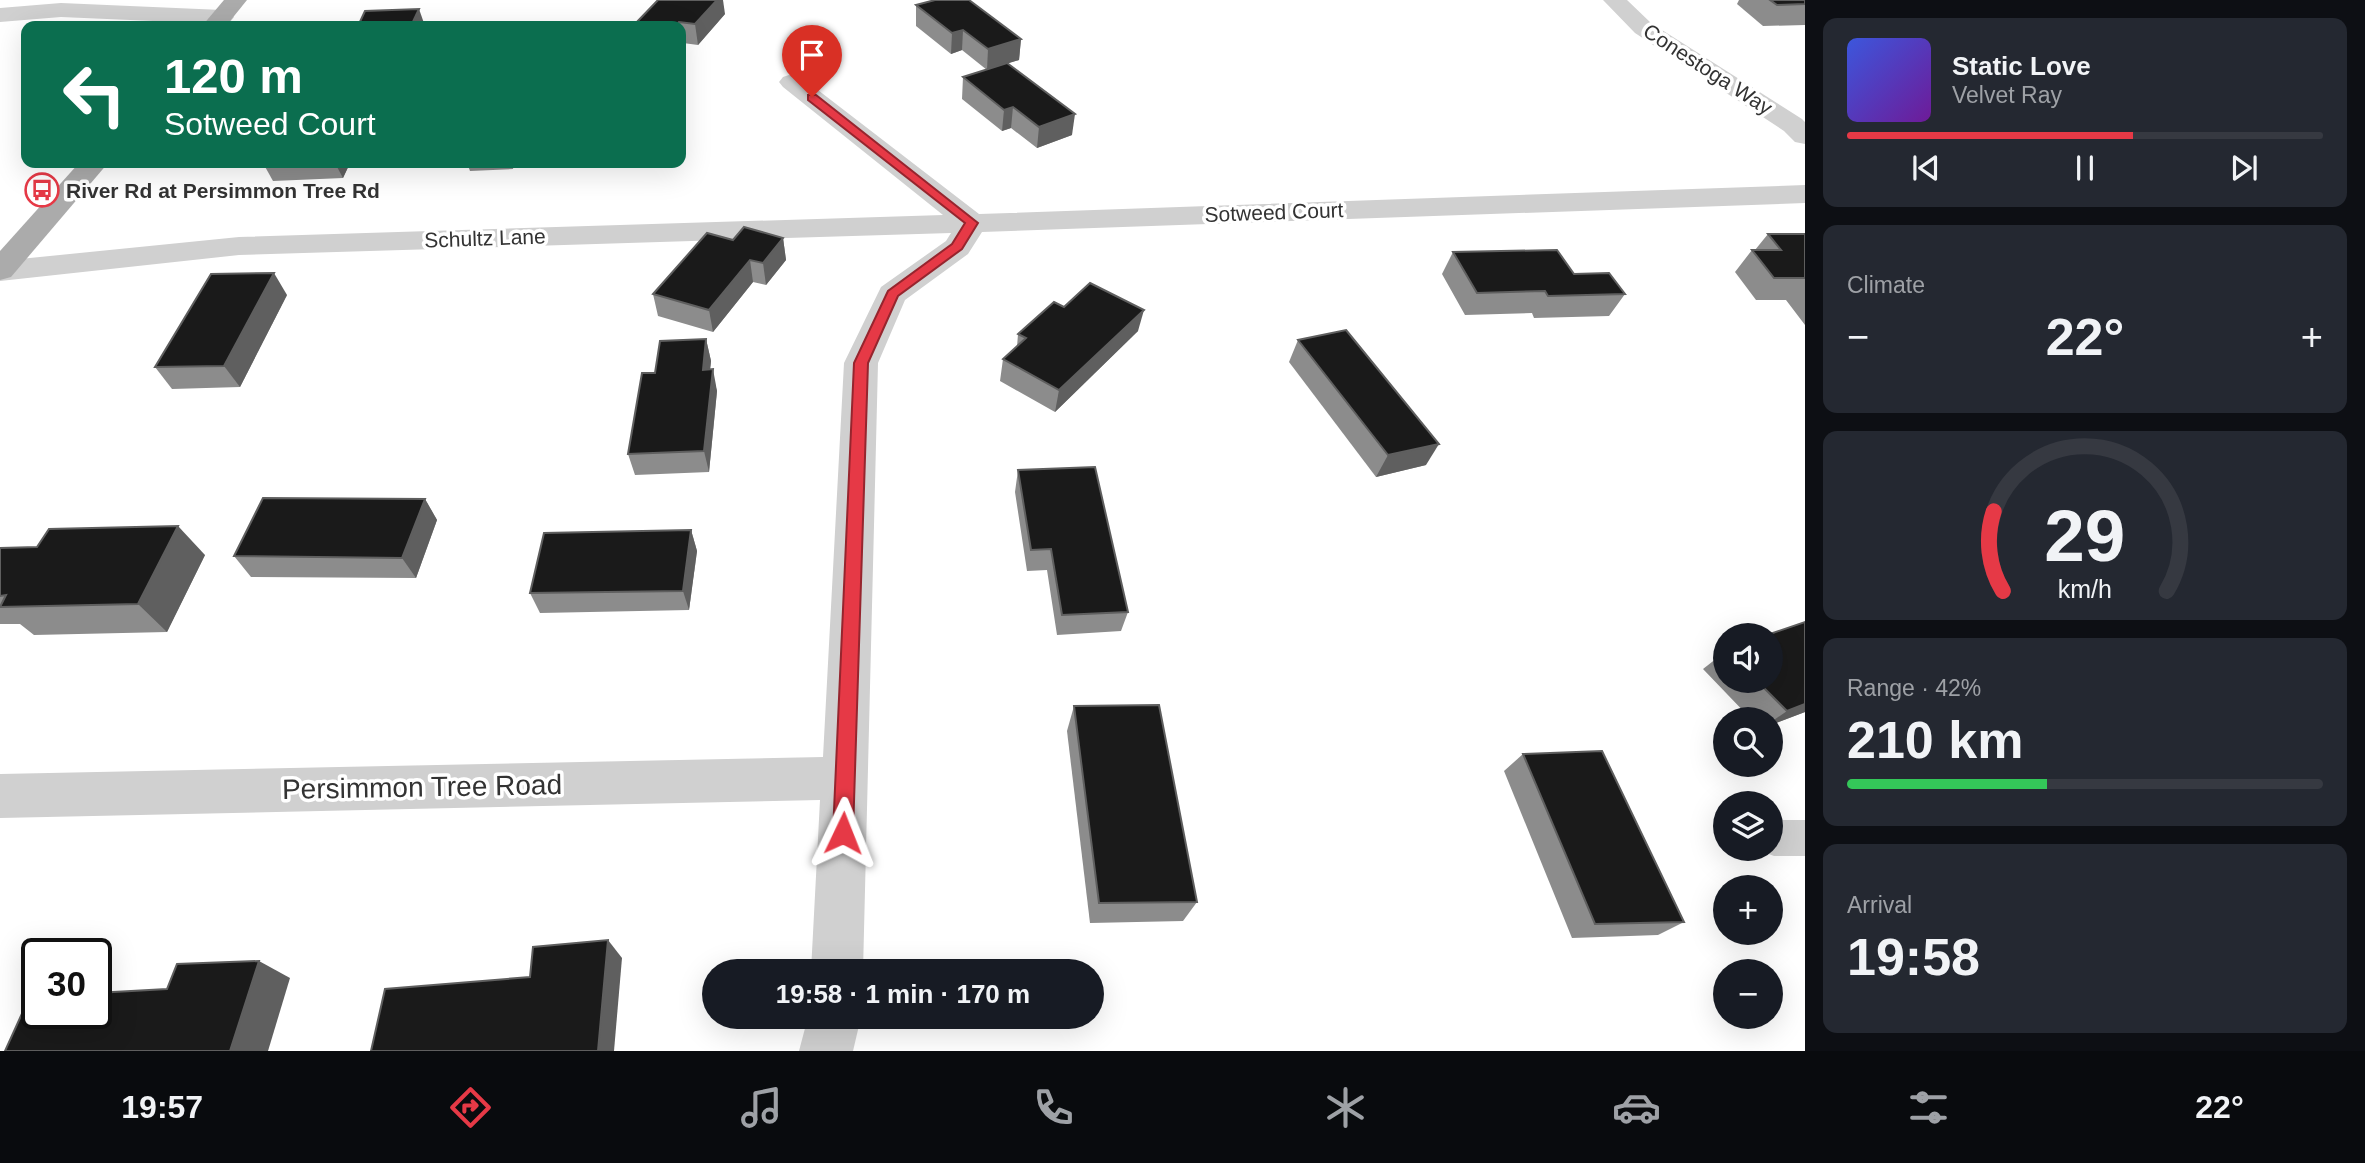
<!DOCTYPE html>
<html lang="en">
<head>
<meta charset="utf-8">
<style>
  body { margin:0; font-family:Arial,sans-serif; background:#242831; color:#f1f3f6; height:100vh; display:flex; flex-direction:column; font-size:26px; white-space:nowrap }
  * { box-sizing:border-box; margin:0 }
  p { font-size:23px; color:#9ea1a6 }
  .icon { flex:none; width:38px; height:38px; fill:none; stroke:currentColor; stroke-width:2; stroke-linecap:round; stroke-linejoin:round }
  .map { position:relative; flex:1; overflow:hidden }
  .sheet { display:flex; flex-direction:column; gap:18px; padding:18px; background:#0d0f14; width:560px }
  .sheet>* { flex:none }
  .banner { position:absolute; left:21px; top:21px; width:665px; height:147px; border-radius:14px; box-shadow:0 7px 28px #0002; background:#0b6e4f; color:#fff; overflow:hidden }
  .fabs { position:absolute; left:1713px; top:623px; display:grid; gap:14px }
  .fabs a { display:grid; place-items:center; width:70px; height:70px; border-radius:50%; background:#171b24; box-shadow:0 7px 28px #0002; font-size:35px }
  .speed { position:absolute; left:21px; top:938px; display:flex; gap:14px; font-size:35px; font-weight:700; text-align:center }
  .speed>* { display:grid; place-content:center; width:91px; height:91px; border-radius:50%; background:#171b24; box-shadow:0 7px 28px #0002; line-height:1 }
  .speed .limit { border:4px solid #111; border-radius:10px; background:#fff; color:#111 }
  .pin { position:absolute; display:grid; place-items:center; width:60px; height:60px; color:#fff; margin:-72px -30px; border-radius:50% 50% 50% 0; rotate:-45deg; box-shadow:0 0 7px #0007 }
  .pin .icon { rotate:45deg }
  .me { position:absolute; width:77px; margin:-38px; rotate:2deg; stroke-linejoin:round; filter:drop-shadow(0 0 5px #0008) }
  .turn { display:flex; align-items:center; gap:24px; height:147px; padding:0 28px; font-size:32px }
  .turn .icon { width:91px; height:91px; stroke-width:2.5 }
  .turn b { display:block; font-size:49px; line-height:60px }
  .big { font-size:52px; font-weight:700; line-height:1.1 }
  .sheet .widget { flex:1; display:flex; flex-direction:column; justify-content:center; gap:10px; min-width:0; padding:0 24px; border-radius:14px; background:#242831 }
  .sheet .dial { align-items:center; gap:0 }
  .dial svg { height:182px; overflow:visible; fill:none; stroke:#363941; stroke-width:7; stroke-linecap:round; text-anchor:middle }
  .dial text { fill:#f1f3f6; stroke:none }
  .song { display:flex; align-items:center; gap:21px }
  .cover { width:84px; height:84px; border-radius:10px; background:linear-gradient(135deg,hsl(230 70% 55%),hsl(280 70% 35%)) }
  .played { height:7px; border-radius:4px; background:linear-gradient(90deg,#e63946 60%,#363941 60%) }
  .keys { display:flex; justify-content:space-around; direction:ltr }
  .heat { display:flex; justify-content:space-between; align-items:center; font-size:38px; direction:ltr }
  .charge { height:10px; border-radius:5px; background:linear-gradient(90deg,#34c759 42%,#363941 0) }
  .trip { position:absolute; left:702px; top:959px; width:402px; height:70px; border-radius:35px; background:#171b24; box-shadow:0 7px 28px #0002; font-weight:700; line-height:70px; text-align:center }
  .tabs { display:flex; height:112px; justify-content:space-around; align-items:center; background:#090b0e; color:#9ea1a6 }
  .tabs .icon { width:49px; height:49px }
  .tabs .selected { color:#e63946 }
  .tabs b { font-size:32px; color:#f1f3f6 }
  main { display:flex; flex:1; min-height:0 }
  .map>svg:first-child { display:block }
</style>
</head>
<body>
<main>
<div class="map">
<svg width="1805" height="1051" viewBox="0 0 1805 1051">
  <rect width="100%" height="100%" fill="#fff"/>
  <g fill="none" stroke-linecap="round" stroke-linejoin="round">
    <path fill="#d0d0d0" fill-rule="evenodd" d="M 1774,820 L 1805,820 L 1805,856 L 1774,856 L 1761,851 L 1760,849 L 1771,849 L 1771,821 Z"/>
    <g fill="#d0d0d0" fill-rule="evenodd">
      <path d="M 1603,0 L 1627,0 L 1651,23 L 1802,119 L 1805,122 L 1805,144 L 1795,142 L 1784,131 L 1635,33 Z"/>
      <path d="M 61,3 L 222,10 L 230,12 L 234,17 L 230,22 L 222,24 L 61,17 L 0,22 L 0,8 Z"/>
      <path d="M 792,74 L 801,77 L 979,214 L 1805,185 L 1805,203 L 982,232 L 968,254 L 905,300 L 878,363 L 863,971 L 811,971 L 820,800 L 0,818 L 0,774 L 823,757 L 844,363 L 881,287 L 946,241 L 951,233 L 239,255 L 0,281 L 0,261 L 239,237 L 943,215 L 783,87 L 779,82 L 783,77 Z"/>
      <path d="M 808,1017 L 861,1017 L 853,1051 L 799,1051 Z"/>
    </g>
    <g fill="#ababab" fill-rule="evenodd">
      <path d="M 224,0 L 247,0 L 226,26 L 202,26 Z"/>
      <path d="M 79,163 L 108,163 L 11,277 L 0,280 L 0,251 Z"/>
    </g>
  </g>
  <g fill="#8c8c8c">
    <path d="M 1739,0 L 1805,0 L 1805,25 L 1763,26 L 1737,4 Z"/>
    <path d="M 916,5 L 1021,39 L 1019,60 L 1008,63 L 1072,135 L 1037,148 L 1011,128 L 1002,131 L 962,99 L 963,77 L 987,70 L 962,50 L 951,54 L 916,26 Z"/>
    <path d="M 725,14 L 698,45 L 683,43 L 681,45 L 681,26 L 633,26 Z"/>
    <path d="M 263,163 L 350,163 L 343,178 L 273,181 Z"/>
    <path d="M 467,163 L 514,163 L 513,169 L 470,171 Z"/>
    <path d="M 1768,234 L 1805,234 L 1805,325 L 1786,300 L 1756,300 L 1735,272 L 1752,250 L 1755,250 Z"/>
    <path d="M 783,238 L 786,260 L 766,285 L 753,282 L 713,332 L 658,316 L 653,294 L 733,240 Z"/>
    <path d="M 1453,252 L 1574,274 L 1625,294 L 1609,316 L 1534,318 L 1532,313 L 1465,315 L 1442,274 Z"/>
    <path d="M 287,295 L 240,387 L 172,389 L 155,367 Z"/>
    <path d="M 1064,307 L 1138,331 L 1055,412 L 1000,381 L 1003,359 L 1017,347 L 1018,334 Z"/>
    <path d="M 706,339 L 711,361 L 710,369 L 717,391 L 709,472 L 635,475 L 628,454 L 655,373 Z"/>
    <path d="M 1298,340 L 1426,465 L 1376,477 L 1289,362 Z"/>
    <path d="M 1018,470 L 1128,612 L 1121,631 L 1057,635 L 1047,570 L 1027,571 L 1015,492 Z"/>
    <path d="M 425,499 L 437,520 L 416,578 L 251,577 L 234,556 Z"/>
    <path d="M 691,530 L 697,551 L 689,610 L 540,613 L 530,593 Z"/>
    <path d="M 0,548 L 205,555 L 167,632 L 34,635 L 20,624 L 0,624 Z"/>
    <path d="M 1726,651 L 1726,681 L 1771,681 L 1805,712 L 1771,725 L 1771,719 L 1751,719 L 1703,669 Z"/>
    <path d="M 1074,706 L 1197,902 L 1183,921 L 1090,923 L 1067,731 Z"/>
    <path d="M 1523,754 L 1684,922 L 1658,935 L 1572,938 L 1504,771 Z"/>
  </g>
  <g fill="#5f5f5f">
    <path d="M 717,0 L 723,0 L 725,14 L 698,45 L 695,24 Z"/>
    <path d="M 419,9 L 425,26 L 411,26 Z"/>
    <path d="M 963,30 L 962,50 L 951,54 L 952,33 Z"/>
    <path d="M 1021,39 L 1019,60 L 987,70 L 988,49 Z"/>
    <path d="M 1013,107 L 1011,128 L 1002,131 L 1004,110 Z"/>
    <path d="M 1075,114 L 1072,135 L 1037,148 L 1039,127 Z"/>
    <path d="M 335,163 L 350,163 L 343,178 Z"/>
    <path d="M 783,238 L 786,260 L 766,285 L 763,263 Z"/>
    <path d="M 750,260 L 753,282 L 713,332 L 709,310 Z"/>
    <path d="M 274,273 L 287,295 L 240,387 L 224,366 Z"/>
    <path d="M 1144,310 L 1138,331 L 1055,412 L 1059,390 Z"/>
    <path d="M 706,339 L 711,361 L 708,391 L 703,370 Z"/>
    <path d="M 713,369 L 717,391 L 709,472 L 704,451 Z"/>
    <path d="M 1439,444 L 1426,465 L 1376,477 L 1388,455 Z"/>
    <path d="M 425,499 L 437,520 L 416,578 L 402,558 Z"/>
    <path d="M 178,526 L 205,555 L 167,632 L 138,604 Z"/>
    <path d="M 691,530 L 697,551 L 689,610 L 683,591 Z"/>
    <path d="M 1805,704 L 1805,712 L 1771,725 L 1771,722 L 1787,711 Z"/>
    <path d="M 608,940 L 622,958 L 614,1051 L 598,1051 Z"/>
    <path d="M 259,961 L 290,978 L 268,1051 L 230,1051 Z"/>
  </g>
  <g fill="#1a1a1a" stroke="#5f5f5f" stroke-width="2">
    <path d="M 658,0 L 717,0 L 695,24 L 679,22 L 675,26 L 633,26 Z"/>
    <path d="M 935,0 L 969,0 L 1021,39 L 988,49 L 963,30 L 952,33 L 916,5 Z"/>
    <path d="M 1770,0 L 1805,0 L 1805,4 L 1777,5 Z"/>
    <path d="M 419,9 L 411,26 L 358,26 L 365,11 Z"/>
    <path d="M 1007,63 L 1075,114 L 1039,127 L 1013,107 L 1004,110 L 963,77 Z"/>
    <path d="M 744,227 L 783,238 L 763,263 L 750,260 L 709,310 L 653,294 L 707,233 L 733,240 Z"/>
    <path d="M 1768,234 L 1805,234 L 1805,278 L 1774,278 L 1752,250 L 1781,250 Z"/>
    <path d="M 1557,250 L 1574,274 L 1609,273 L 1625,294 L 1548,296 L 1545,291 L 1477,293 L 1453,252 Z"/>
    <path d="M 274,273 L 224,366 L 155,367 L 211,274 Z"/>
    <path d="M 1090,283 L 1144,310 L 1059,390 L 1003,359 L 1026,338 L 1018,334 L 1054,302 L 1064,307 Z"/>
    <path d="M 1346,330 L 1439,444 L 1388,455 L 1298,340 Z"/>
    <path d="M 706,339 L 703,370 L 713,369 L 704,451 L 628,454 L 642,373 L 655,373 L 660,341 Z"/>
    <path d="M 1095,467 L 1128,612 L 1062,615 L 1051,549 L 1031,550 L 1018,470 Z"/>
    <path d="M 263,498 L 425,499 L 402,558 L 234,556 Z"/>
    <path d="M 178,526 L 138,604 L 0,607 L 6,595 L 0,596 L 0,548 L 37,547 L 49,529 Z"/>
    <path d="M 691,530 L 683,591 L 530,593 L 544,533 Z"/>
    <path d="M 1805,622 L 1805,704 L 1787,711 L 1757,681 L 1771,681 L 1771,635 L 1767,635 Z"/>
    <path d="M 1159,705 L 1197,902 L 1099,903 L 1074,706 Z"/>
    <path d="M 1602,751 L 1684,922 L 1595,924 L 1523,754 Z"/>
    <path d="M 608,940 L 598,1051 L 371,1051 L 385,989 L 530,977 L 533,947 Z"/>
    <path d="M 259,961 L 230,1051 L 5,1051 L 30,996 L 37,996 L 37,1013 L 96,1013 L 96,993 L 167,989 L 177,964 Z"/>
  </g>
  <path fill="#e63946" stroke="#96252e" stroke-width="2" d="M 808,95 L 816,95 L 978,223 L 962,249 L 898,296 L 868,363 L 853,833 L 850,840 L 843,843 L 836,840 L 833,833 L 854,363 L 888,291 L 952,244 L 965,223 L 808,100 Z"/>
  <defs>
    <symbol id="bus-ring" viewBox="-11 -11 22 22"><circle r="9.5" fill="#fff" stroke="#e63946" stroke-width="1.5"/><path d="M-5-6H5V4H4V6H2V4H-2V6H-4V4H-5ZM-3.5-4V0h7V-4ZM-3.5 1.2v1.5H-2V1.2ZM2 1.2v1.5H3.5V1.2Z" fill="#e63946"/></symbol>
  </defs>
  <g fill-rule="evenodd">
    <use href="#bus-ring" x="23" y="171" width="38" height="38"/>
  </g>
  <g text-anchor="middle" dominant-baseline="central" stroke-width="7" stroke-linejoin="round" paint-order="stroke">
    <g font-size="21" fill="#333" stroke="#fff">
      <text transform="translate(1708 69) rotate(33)">Conestoga Way</text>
      <text transform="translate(1274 212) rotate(-2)">Sotweed Court</text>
      <text transform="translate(485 238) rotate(-2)">Schultz Lane</text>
    </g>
    <g font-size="21" font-weight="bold" fill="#333" stroke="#fff" text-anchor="start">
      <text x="66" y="190">River Rd at Persimmon Tree Rd</text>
    </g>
    <g font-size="28" fill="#333" stroke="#fff">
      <text transform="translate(422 787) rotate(-1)">Persimmon Tree Road</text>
    </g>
  </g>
</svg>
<div class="fabs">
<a><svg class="icon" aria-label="sound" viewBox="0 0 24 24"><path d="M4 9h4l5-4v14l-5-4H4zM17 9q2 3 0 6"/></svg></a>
<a><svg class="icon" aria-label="search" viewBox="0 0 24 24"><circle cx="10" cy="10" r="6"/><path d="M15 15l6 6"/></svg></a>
<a><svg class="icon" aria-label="layers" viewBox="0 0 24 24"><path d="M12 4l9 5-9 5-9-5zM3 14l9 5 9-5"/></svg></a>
<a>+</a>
<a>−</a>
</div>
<div class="speed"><div class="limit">30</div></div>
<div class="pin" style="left:812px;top:97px;background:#d93025"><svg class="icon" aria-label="arrive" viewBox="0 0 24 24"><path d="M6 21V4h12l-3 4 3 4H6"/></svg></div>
<svg class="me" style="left:843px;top:833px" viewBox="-20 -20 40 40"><path d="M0-17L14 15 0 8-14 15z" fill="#e63946" stroke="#fff" stroke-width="4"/></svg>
<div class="trip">19:58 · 1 min · 170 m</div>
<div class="banner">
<div class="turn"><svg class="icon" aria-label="left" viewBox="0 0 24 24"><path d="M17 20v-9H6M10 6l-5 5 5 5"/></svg><div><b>120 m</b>Sotweed Court</div></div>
</div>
</div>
<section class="sheet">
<div class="widget">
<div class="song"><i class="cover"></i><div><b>Static Love</b><p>Velvet Ray</p></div></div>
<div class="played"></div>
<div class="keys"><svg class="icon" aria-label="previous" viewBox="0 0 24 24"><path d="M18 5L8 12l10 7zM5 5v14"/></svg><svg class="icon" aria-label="pause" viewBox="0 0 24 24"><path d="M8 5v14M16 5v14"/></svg><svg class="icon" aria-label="next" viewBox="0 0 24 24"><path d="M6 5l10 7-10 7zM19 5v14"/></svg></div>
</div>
<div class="widget"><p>Climate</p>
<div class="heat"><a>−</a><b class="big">22°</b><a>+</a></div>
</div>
<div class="widget dial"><svg viewBox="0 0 100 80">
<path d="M14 69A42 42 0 1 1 86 69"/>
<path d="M14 69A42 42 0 0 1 10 34" stroke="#e63946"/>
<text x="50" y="56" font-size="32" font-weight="700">29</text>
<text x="50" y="72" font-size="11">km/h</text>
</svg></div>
<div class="widget"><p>Range · 42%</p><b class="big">210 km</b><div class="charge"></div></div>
<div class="widget"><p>Arrival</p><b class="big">19:58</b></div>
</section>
</main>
<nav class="tabs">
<b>19:57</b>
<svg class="icon selected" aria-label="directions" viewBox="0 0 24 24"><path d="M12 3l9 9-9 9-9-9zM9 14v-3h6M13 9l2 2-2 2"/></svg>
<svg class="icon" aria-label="music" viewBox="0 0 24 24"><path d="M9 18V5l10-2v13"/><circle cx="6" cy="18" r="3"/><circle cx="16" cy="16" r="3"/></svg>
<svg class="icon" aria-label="phone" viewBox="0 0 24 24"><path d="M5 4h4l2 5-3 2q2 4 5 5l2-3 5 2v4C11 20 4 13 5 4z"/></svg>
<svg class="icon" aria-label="climate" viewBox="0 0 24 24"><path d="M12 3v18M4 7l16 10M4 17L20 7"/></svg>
<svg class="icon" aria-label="car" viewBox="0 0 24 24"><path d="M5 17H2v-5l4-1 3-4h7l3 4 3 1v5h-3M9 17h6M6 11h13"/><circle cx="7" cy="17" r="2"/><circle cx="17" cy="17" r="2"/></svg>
<svg class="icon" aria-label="filters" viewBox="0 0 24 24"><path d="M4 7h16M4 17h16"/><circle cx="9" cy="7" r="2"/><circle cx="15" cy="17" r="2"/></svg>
<b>22°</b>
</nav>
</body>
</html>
